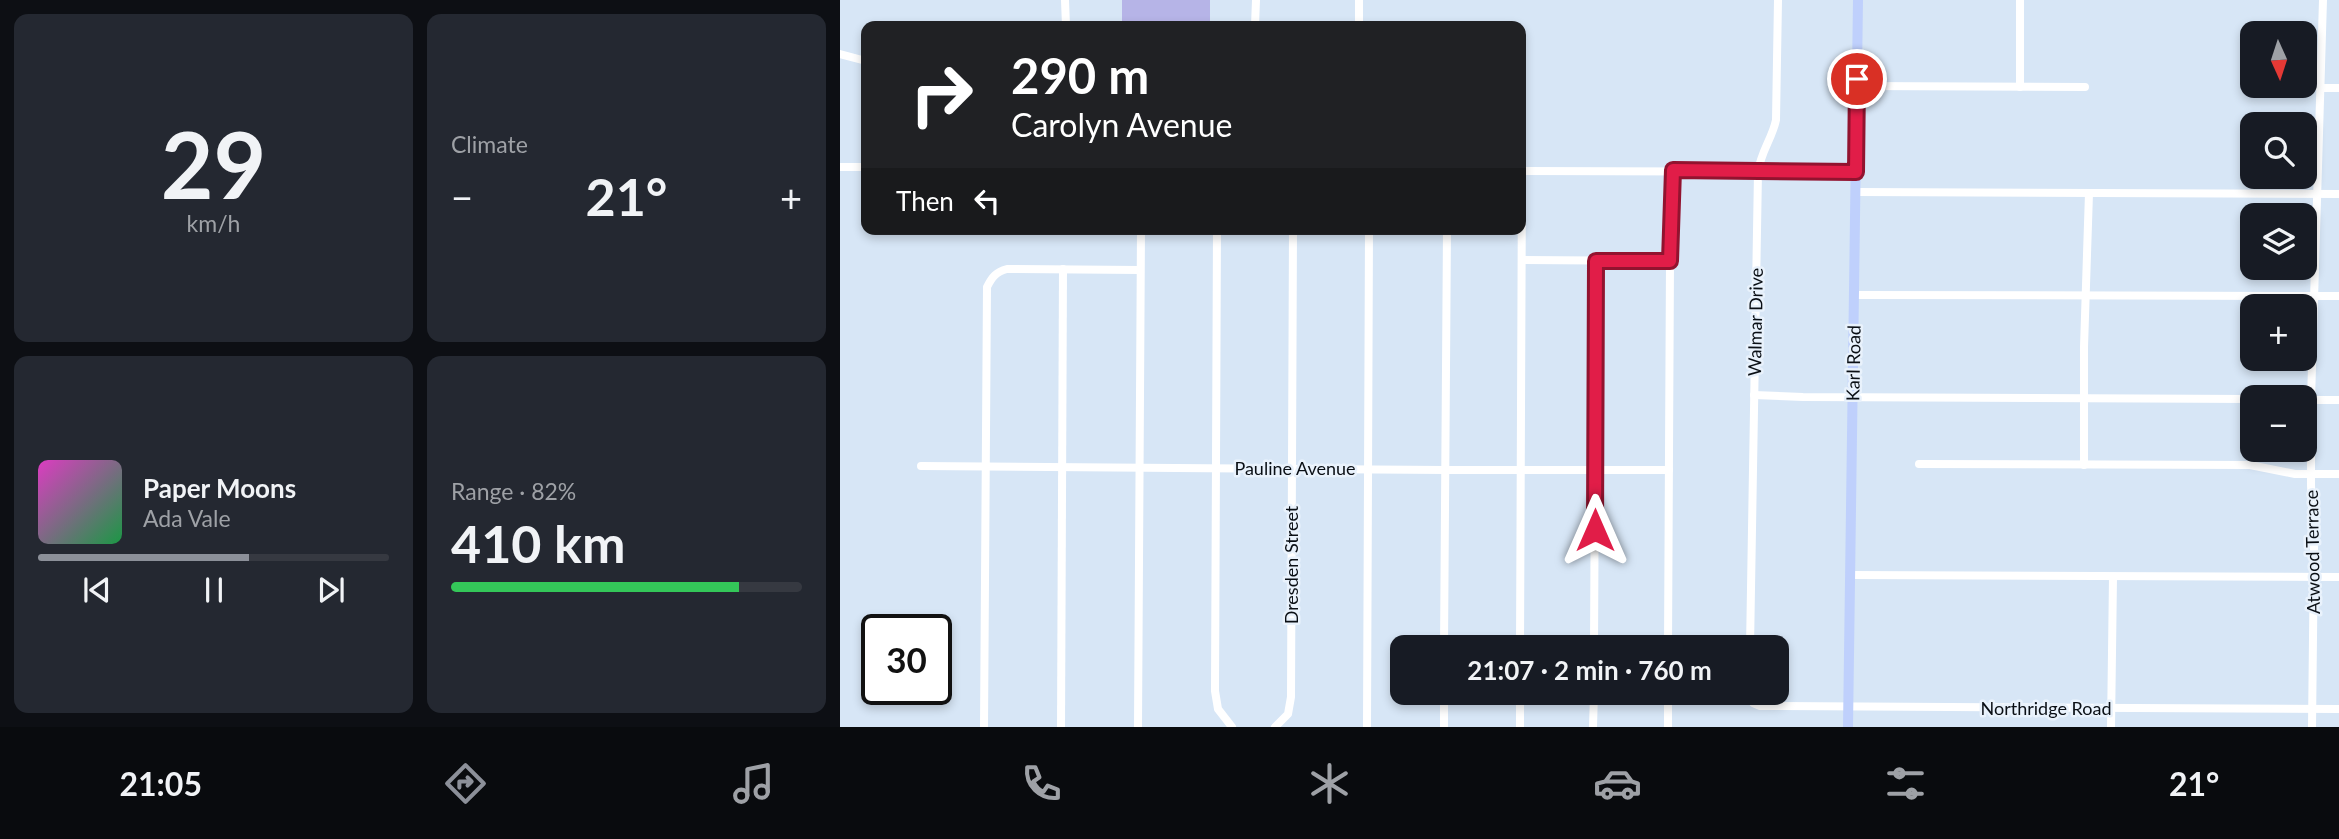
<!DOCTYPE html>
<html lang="en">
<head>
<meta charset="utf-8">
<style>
  body { margin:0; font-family:Lato,sans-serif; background:#242831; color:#f1f3f6; height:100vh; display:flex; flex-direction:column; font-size:26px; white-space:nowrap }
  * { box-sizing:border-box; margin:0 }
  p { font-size:23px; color:#9ea1a6 }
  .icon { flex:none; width:38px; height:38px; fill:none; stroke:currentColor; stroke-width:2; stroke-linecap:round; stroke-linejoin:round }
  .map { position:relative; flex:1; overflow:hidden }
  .drawer { display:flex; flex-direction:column; gap:14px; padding:14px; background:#0d0f14; width:840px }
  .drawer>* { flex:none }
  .guide { position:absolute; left:21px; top:21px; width:665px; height:214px; border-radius:14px; box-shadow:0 4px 10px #0003; background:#202124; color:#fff; overflow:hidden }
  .needle { width:46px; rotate:177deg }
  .controls { position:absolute; left:1400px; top:21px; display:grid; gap:14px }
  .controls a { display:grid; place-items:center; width:77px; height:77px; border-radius:14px; background:#171b24; box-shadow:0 4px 10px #0003; font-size:35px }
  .speed { position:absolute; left:21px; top:614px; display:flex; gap:14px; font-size:35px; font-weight:700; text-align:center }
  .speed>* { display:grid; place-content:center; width:91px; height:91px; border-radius:50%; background:#171b24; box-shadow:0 4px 10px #0003; line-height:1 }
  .speed .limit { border:4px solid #111; border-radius:10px; background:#fff; color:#111 }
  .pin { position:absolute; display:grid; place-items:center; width:60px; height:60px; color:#fff; margin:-30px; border:4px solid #fff; border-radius:50%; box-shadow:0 2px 7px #0007 }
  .me { position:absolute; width:77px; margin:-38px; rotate:0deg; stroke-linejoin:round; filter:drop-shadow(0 0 5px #0008) }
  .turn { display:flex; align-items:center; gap:24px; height:147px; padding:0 35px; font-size:32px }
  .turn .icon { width:91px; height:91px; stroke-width:2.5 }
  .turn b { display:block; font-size:49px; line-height:60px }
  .then { display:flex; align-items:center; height:66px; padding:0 35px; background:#0003; gap:14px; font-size:26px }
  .big { font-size:52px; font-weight:700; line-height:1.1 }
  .drawer .tile { flex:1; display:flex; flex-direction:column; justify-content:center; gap:10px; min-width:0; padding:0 24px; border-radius:14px; background:#242831 }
  .drawer .dial { align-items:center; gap:0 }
  .dial b { font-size:91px; line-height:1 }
  .song { display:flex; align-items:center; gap:21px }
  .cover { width:84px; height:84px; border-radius:10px; background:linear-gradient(135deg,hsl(310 70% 55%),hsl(140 70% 35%)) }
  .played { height:7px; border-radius:4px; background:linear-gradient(90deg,#8c9099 60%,#363941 60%) }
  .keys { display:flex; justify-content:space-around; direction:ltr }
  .heat { display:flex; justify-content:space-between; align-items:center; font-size:38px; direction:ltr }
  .charge { height:10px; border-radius:5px; background:linear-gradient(90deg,#34c759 82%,#363941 0) }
  .drawer .tiles { flex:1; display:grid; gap:14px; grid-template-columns:repeat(2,1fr) }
  .trip { position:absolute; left:550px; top:635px; width:399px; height:70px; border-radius:14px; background:#171b24; box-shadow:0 4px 10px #0003; font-weight:700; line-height:70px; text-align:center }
  .menu { display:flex; height:112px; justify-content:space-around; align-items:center; background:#090b0e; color:#9ea1a6 }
  .menu .icon { width:49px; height:49px }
  .menu .active { color:#8c9099 }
  .menu b { font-size:32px; color:#f1f3f6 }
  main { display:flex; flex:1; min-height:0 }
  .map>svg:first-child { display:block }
</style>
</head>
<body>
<main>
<section class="drawer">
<div class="tiles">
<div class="tile dial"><b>29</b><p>km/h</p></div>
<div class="tile"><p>Climate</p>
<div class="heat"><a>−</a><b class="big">21°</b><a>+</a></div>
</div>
<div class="tile">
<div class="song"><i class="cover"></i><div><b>Paper Moons</b><p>Ada Vale</p></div></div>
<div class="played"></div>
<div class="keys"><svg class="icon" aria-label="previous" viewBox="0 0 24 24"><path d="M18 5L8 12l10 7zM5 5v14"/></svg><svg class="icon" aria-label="pause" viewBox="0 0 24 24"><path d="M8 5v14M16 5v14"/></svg><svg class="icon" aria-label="next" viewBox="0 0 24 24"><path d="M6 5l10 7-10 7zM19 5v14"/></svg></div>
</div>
<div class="tile"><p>Range · 82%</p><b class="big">410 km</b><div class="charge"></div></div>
</div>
</section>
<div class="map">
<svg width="1499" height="727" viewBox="0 0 1499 727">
  <rect width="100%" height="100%" fill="#d7e6f6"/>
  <rect fill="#b6b4e7" x="282" y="0" width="88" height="26"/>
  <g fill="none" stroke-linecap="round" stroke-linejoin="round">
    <g stroke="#fff" stroke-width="8">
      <path d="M 225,0 L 226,26"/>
      <path d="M 415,26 L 416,0"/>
      <path d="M 519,26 L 519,0"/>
      <path d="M 0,54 L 26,61"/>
      <path d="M 1017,86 L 1245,87"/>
      <path d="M 1180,87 L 1180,0"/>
      <path d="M 1480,88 L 1499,88"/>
      <path d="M 0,167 L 26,167"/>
      <path d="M 681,171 L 1016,172"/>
      <path d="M 1016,192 L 1499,194"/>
      <path d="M 377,229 L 375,691 L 378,709 L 392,727"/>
      <path d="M 682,260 L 830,261"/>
      <path d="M 1015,295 L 1499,296"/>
      <path d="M 914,395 L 963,397 L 1412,399"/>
      <path d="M 1465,400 L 1499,400"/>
      <path d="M 1079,464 L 1410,465 L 1455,474 L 1499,474"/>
      <path d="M 1244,465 L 1244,347 L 1249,193"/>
      <path d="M 81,466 L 605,470 L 829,470"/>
      <path d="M 1010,575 L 1499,577"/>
      <path d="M 604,648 L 607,229"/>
      <path d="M 680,648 L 682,171"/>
      <path d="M 754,648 L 756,261"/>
      <path d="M 828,648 L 830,261 L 833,170"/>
      <path d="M 910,648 L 918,172 C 921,151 932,139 936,120 L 938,0"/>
      <path d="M 909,693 L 913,703 L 920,706 L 1499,709"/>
      <path d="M 144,727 L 147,287 C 152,277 156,272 167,269 L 300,270"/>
      <path d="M 221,727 L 223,269"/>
      <path d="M 298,727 L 301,229"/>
      <path d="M 435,727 L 448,714 L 451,697 L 453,229"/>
      <path d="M 527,727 L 529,229"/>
      <path d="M 604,727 L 604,693"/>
      <path d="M 680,727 L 680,693"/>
      <path d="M 753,727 L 754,693"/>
      <path d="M 828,727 L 828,693"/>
      <path d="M 1271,727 L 1273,577"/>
      <path d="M 1472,727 L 1474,548 L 1471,485 L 1471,400 L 1483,0"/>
    </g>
    <path stroke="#bfd0fc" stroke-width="10" d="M 1008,727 L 1018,0"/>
  </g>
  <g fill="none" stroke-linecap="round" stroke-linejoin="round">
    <defs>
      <path id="route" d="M 755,530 L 756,261 L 830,261 L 833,170 L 1016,172 L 1017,79"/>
    </defs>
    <use href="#route" stroke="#92132f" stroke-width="18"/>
    <use href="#route" stroke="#e11d48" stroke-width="12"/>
  </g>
  <g text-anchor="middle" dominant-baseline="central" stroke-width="5" stroke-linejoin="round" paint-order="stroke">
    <g font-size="18" fill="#0a0f15" stroke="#e9f2fc">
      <text transform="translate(915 322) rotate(-89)">Walmar Drive</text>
      <text transform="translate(1013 363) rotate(-89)">Karl Road</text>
      <text x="455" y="468">Pauline Avenue</text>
      <text transform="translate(1472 552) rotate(-91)">Atwood Terrace</text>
      <text transform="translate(451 565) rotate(-90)">Dresden Street</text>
      <text x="1206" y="708">Northridge Road</text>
    </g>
  </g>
</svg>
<div class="controls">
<a><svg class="needle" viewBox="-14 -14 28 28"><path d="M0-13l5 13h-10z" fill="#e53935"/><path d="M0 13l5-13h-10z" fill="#9ea1a6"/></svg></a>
<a><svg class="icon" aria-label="search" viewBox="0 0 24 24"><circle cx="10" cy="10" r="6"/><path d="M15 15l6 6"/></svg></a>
<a><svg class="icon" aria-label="layers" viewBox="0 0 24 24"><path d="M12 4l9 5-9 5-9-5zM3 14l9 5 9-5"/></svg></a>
<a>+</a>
<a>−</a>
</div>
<div class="speed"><div class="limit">30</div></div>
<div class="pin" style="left:1017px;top:79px;background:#d93025"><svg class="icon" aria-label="arrive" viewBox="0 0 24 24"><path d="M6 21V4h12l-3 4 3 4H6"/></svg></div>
<svg class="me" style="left:755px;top:530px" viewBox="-20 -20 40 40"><path d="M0-17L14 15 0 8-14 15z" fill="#e11d48" stroke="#fff" stroke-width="4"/></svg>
<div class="trip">21:07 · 2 min · 760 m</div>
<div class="guide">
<div class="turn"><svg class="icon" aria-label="right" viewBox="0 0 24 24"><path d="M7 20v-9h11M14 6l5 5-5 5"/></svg><div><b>290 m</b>Carolyn Avenue</div></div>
<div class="then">Then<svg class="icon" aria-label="left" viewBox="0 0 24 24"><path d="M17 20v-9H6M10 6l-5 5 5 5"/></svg></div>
</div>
</div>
</main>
<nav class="menu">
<b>21:05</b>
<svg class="icon active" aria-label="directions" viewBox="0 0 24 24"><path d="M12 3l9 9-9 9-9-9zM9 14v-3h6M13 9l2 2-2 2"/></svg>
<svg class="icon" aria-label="music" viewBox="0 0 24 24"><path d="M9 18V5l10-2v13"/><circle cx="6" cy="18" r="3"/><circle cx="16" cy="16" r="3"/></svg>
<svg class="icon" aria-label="phone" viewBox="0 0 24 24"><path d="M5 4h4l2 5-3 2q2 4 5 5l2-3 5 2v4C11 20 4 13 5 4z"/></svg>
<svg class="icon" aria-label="climate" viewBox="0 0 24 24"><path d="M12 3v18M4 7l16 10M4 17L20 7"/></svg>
<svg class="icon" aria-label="car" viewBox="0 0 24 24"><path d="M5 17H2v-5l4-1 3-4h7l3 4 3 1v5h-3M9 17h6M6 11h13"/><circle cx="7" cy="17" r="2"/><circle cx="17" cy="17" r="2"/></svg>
<svg class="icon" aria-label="filters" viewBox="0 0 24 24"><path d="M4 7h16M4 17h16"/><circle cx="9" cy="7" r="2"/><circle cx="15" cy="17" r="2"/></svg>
<b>21°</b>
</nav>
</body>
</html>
